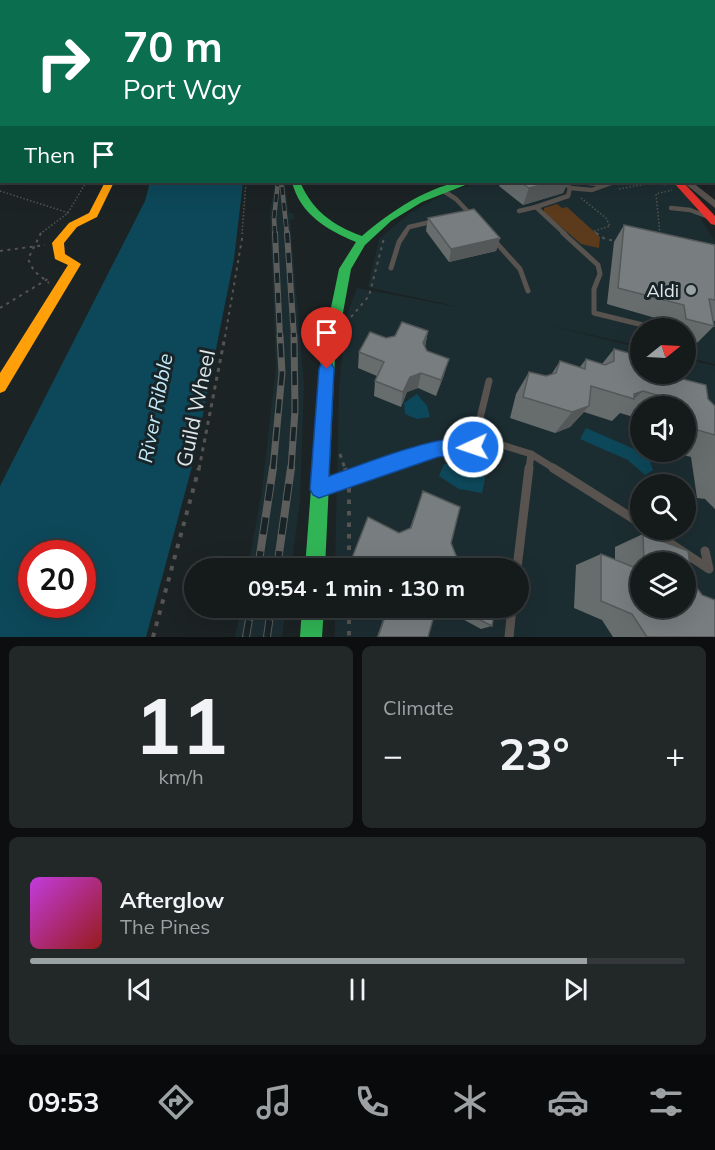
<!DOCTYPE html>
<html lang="en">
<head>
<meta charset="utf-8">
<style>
  body { margin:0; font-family:Mulish,sans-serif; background:#222728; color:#f1f3f6; height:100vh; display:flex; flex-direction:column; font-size:22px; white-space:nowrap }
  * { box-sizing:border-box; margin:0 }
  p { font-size:20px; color:#9da1a3 }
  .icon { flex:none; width:33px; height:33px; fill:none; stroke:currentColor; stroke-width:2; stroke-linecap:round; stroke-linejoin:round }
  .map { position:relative; height:637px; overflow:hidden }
  .side { display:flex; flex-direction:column; gap:9px; padding:9px; background:#0c0e0f; flex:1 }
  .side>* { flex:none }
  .guide { position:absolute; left:0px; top:0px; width:716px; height:183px; box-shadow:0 6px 24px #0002,0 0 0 2px #34383a; background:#0b6e4f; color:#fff; overflow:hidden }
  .needle { width:39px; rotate:72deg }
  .fabs { position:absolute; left:630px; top:318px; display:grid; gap:12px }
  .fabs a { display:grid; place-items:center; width:66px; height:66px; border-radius:50%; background:#151a1b; box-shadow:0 6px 24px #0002,0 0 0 2px #34383a; font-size:30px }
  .speed { position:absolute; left:18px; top:540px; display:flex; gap:12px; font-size:30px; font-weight:700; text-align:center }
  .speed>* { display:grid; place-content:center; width:78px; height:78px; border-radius:50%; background:#151a1b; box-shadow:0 6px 24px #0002,0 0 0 2px #34383a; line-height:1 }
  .speed .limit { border:9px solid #d22; background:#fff; color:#111 }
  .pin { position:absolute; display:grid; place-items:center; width:51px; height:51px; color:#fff; margin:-62px -26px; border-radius:50% 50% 50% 0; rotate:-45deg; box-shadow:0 0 6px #0007 }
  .pin .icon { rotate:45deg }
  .me { position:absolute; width:66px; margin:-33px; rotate:267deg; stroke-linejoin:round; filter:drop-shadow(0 0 4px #0008) }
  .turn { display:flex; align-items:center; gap:21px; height:126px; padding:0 24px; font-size:27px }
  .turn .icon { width:78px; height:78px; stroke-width:2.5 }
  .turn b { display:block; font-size:42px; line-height:51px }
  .then { display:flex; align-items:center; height:57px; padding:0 24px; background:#0003; gap:12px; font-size:22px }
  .big { font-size:45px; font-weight:700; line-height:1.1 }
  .side .tile { flex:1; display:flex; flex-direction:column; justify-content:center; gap:9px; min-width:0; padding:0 21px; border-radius:9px; background:#222728 }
  .side .dial { align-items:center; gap:0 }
  .dial b { font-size:78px; line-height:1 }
  .song { display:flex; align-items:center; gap:18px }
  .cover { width:72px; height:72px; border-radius:9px; background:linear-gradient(135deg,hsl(290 70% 55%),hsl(0 70% 35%)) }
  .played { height:6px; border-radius:3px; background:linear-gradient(90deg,#9ba2a4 85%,#34383a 85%) }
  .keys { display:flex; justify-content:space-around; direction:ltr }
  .heat { display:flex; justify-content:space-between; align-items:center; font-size:33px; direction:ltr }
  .side .tiles { flex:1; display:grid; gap:9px; grid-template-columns:1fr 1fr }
  .tile:last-child { grid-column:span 2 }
  .trip { position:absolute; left:184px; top:558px; width:345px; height:60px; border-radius:30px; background:#151a1b; box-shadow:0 6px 24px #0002,0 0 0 2px #34383a; font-weight:700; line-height:60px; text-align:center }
  .tabs { display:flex; height:96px; justify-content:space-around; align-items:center; background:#080a0b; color:#9da1a3 }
  .tabs .icon { width:42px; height:42px }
  .tabs .selected { color:#9ba2a4 }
  .tabs b { font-size:27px; color:#f1f3f6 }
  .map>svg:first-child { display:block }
</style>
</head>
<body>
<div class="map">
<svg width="715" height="637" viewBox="0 0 715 637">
  <rect width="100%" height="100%" fill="#1c2324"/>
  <g fill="#1c2d32" fill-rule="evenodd">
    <path d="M 275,182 L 285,182 L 289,213 L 293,213 L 294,219 L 290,220 L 304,384 L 300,501 L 291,568 L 248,568 L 262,490 L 276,366 L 270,213 Z"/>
    <path d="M 483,182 L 672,182 L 691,202 L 715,242 L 715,364 L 686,357 L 686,328 L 640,328 L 640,346 L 544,324 L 640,348 L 640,374 L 686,374 L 686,359 L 715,366 L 715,637 L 335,637 L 335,608 L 519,608 L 519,568 L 335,568 L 339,388 L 346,318 L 357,288 L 468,309 L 368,287 L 379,239 L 410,213 L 450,191 ZM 640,406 L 686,406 L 686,452 L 640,452 ZM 640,484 L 686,484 L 686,530 L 640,530 ZM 640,562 L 686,562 L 686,608 L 640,608 Z"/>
    <path d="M 241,608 L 286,608 L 282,637 L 235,637 Z"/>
  </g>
  <path fill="#5b3b1b" d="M 557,204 L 562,208 L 567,207 L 600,237 L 599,248 L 581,244 L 544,212 L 544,208 Z"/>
  <g fill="#0d485a" fill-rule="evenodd">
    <path d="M 150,182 L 243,182 L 234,259 L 194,459 L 146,637 L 0,637 L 0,486 L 145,201 ZM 32,554 L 82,554 L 82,604 L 32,604 Z"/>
    <path d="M 417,394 L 427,406 L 430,417 L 417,419 L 405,414 L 404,403 Z"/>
    <path d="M 586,428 L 648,455 L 653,470 L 645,475 L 628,460 L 580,439 Z"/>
    <path d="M 444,464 L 478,464 L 485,478 L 482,493 L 459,489 L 439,476 Z"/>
  </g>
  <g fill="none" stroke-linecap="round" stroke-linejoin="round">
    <g stroke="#555452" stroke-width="1.5" stroke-dasharray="1.5 2" stroke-linecap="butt">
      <path d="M 0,165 L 2,163"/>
      <path d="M 619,189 L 652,183 L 667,185"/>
      <path d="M 0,191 L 69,213"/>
      <path d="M 581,198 L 606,218 L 610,226 L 594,231 L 598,234"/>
      <path d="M 40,234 L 68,213 L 86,182"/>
      <path d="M 242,234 L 246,182"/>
      <path d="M 660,234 L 656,194 L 672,190"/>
    </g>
    <g stroke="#555452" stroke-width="2" stroke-dasharray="3 4.5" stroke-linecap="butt">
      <path d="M 41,233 L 28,259 L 34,271 L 49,283"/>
      <path d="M 596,233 L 605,239 L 616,241"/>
      <path d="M 0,251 L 45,245"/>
      <path d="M 0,308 L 51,277"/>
      <path d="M 351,317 L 369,296 L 384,238"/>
      <path d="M 225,337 L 243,233"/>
    </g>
    <g stroke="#555452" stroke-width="3" stroke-dasharray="4 5" stroke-linecap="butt">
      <path d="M 340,454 L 345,469"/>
      <path d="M 199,469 L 225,336"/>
    </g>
    <g stroke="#555452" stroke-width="4" stroke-dasharray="4.5 7" stroke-linecap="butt">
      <path d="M 345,468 L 346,471"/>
      <path d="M 349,488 L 349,568"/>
      <path d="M 349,608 L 349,637"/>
      <path d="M 153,637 L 199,468"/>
    </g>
    <g stroke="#58534e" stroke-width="4.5">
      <path d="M 564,182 L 570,188 L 568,196 L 536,207 L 565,234"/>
      <path d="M 578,182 L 598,184 L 597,182"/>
      <path d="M 570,188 L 592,190 L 614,182"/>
      <path d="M 442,190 L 456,199 L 472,216"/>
      <path d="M 671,208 L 690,210 L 706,216"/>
      <path d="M 519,211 L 536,207"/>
      <path d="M 404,234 L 409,227 L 435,221"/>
    </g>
    <g stroke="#58534e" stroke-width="5">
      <path d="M 563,233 L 598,265 L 600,274 L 594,289 L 594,313 L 655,328"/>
      <path d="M 493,239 L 520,269 L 528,291"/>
      <path d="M 391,268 L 399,242 L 405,233"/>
    </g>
    <g stroke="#58534e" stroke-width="7">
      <path d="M 473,447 L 489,381"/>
      <path d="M 377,469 L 438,448 L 502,445 L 531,454 L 555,469"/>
      <path d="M 529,469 L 531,454"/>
    </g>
    <g stroke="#58534e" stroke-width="9">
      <path d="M 553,468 L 640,523"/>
      <path d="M 326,487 L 381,468"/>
      <path d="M 650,530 L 709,569 L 705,551"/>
      <path d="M 517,568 L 529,468"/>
      <path d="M 509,637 L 512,608"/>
    </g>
    <g fill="#58534e" fill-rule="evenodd">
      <rect x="714" y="105" width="1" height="4"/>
      <path d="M 683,182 L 692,182 L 715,200 L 715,208 Z"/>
    </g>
    <g fill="#30b455" fill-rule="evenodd">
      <rect x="714" y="113" width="1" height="4"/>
      <rect x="714" y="119" width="1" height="4"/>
      <path d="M 292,182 L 300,182 C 313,211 332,225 362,236 C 387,214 438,178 473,182 L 422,202 L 391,221 L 365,245 L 351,269 L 335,356 L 325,568 L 305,568 L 321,356 L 339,269 L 356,242 C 327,230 300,214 292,182 Z"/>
      <path d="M 302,608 L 324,608 L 322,637 L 300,637 Z"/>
    </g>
    <path fill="#ff9f0a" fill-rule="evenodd" d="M 105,182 L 114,182 L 97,217 L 77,227 L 64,243 L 65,254 L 81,264 L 5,391 L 0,393 L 0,373 L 68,265 L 55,259 L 52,243 L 69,223 L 89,213 Z"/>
    <path fill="#e5322d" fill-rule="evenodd" d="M 673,182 L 683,182 L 715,216 L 715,225 L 711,224 Z"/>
    <defs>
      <g id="rail-far3">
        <path d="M 282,187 L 287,234"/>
        <path d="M 275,234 L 274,218 L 278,182"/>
      </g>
      <g id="rail-far2">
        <path d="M 275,233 L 280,337"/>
        <path d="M 287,233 L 294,337"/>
      </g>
      <g id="rail-far1">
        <path d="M 273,469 L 282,373 L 280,336"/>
        <path d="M 291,469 L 295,410 L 294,336"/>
      </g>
      <g id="rail">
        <path d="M 258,568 L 273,468"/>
        <path d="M 277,568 L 291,468"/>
        <path d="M 246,637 L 251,608"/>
        <path d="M 267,637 L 271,608"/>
      </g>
    </defs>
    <use href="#rail-far3" stroke="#5d5e5b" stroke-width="4.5"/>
    <use href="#rail-far2" stroke="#5d5e5b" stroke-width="6"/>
    <use href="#rail-far1" stroke="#5d5e5b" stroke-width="7"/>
    <use href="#rail" stroke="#5d5e5b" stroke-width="8"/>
    <use href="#rail-far3" stroke="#192428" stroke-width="3" stroke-dasharray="8" stroke-linecap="butt"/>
    <use href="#rail-far2" stroke="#192428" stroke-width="4" stroke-dasharray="10" stroke-linecap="butt"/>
    <use href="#rail-far1" stroke="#192428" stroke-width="4.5" stroke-dasharray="14" stroke-linecap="butt"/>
    <use href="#rail" stroke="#192428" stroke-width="6" stroke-dasharray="17" stroke-linecap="butt"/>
  </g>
  <g fill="#676c6d">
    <path d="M 714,128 L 715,129 L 715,156 L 714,155 Z"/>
    <path d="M 501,182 L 568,182 L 563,193 L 523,205 L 499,186 Z"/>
    <path d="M 428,218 L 500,238 L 496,251 L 449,262 L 426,231 Z"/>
    <path d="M 624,225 L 715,245 L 715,321 L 713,321 L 714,326 L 697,343 L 686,339 L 686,328 L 670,328 L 669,322 L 607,304 L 614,242 Z"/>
    <path d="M 428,331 L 425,347 L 444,375 L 436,396 L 418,388 L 407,392 L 401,407 L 374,396 L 375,381 L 377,376 L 358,368 L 359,352 L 386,338 Z"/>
    <path d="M 614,349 L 640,374 L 708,399 L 715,406 L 715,509 L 705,499 L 697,498 L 691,457 L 673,452 L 686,452 L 686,406 L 640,406 L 640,419 L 620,413 L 612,421 L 584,412 L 570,427 L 555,433 L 510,418 L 516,394 L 529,372 L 546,376 L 551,375 L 560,361 L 580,367 L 586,359 L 602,364 Z"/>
    <path d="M 423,491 L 451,543 L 457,558 L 477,568 L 359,568 L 353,565 L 352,558 L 399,533 L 410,528 Z"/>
    <path d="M 643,534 L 692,581 L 715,637 L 613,637 L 602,620 L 574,608 L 576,565 L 601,554 L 615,559 L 615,547 Z"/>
    <path d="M 387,608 L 495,608 L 492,626 L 481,629 L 444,609 L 435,613 L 428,637 L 377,637 Z"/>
  </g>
  <g fill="#545859">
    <path d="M 553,182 L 568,182 L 563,193 L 523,205 L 529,188 Z"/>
    <path d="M 500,238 L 496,251 L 449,262 L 451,249 Z"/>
    <path d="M 428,331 L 425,347 L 423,343 Z"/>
    <path d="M 449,359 L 444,375 L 436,396 L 441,380 Z"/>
    <path d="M 421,373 L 418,388 L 407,392 L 401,407 L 403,392 L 410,377 Z"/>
    <path d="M 643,391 L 634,399 L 634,394 Z"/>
    <path d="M 589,406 L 570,427 L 555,433 L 572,412 Z"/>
  </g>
  <g fill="#787e7f" stroke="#545859" stroke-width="1.5">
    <path d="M 714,128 L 715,129 L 715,140 L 714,140 Z"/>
    <path d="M 520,182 L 553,182 L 529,188 Z"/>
    <path d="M 474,209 L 500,238 L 451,249 L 428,218 Z"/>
    <path d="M 624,225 L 715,245 L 715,300 L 709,299 L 714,326 L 686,319 L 684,305 L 618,288 Z"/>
    <path d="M 402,322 L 428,331 L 423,343 L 427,351 L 449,359 L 441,380 L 421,373 L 410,377 L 403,392 L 375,381 L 384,362 L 359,352 L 370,332 L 386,338 L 395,336 Z"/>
    <path d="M 614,349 L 640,356 L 640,374 L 663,374 L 706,385 L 708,399 L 715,406 L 715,435 L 690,428 L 689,421 L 686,418 L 686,406 L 673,406 L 671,399 L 643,391 L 634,394 L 634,399 L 591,386 L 589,406 L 572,412 L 523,397 L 529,372 L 546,376 L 556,373 L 560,361 L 585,369 L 586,359 L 605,365 L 614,361 Z"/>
    <path d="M 423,491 L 460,507 L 451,543 L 457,558 L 477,568 L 373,568 L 352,558 L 368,517 L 399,533 L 411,528 Z"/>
    <path d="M 643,534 L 688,551 L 692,581 L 702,595 L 715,600 L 715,637 L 647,637 L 632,614 L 601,601 L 601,554 L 633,567 L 640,563 L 640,608 L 686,608 L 686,562 L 641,562 L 644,561 Z"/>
    <path d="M 388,608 L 444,608 L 435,612 L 428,637 L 378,637 Z"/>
    <path d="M 457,608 L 495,608 L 492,626 Z"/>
  </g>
  <linearGradient id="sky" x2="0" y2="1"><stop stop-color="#0f1314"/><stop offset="0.5" stop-color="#3a4550"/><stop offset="1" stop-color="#3a4550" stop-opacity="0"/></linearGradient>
  <rect width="715" height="178" fill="url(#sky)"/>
  <path fill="#1a73e8" stroke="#114b97" stroke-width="1.5" d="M 327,362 L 332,364 L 334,369 L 329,476 C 363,465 448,428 479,441 L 482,447 L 479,453 L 473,455 L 438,457 L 319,498 L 313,495 L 310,489 L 319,369 L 321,364 Z"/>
  <circle fill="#9ba2a4" stroke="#192428" stroke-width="2" cx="691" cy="290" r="6"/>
  <g text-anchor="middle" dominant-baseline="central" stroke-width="6" stroke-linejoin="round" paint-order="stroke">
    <g font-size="18" fill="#e0e7e9" stroke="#192428" text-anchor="end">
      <text x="679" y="290">Aldi</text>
    </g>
    <g font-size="20" font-style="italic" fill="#c3eaf9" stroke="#192428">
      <text transform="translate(155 408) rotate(-79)">River Ribble</text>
    </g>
    <g font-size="21" fill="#e0e7e9" stroke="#192428">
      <text transform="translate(195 408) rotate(-78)">Guild Wheel</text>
    </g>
  </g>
</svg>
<div class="fabs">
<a><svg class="needle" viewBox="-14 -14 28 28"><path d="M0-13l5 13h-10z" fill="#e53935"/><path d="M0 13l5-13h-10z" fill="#9da1a3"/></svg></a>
<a><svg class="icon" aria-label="sound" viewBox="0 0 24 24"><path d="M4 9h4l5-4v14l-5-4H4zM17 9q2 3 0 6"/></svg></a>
<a><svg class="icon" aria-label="search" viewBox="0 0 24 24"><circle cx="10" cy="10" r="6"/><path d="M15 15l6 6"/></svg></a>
<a><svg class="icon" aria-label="layers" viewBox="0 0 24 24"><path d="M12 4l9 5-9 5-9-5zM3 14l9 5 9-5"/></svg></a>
</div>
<div class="speed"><div class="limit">20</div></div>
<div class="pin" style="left:327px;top:369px;background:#d93025"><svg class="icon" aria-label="arrive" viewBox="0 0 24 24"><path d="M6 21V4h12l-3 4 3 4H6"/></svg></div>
<svg class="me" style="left:473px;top:447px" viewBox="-20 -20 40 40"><circle r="17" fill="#1a73e8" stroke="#fff" stroke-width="3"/><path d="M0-11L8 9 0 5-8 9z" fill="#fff"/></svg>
<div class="trip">09:54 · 1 min · 130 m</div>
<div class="guide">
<div class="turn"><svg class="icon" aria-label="right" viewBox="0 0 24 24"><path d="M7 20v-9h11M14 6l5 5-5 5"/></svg><div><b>70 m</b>Port Way</div></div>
<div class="then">Then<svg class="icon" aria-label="arrive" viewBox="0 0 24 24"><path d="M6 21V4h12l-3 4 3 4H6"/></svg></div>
</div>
</div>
<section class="side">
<div class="tiles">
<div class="tile dial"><b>11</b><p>km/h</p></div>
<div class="tile"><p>Climate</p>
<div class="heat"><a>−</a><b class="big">23°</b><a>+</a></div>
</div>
<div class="tile">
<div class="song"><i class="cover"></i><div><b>Afterglow</b><p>The Pines</p></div></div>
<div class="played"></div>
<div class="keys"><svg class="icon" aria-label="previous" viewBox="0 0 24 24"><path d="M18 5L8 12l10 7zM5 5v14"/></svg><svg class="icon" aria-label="pause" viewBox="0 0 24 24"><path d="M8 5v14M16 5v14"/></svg><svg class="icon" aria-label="next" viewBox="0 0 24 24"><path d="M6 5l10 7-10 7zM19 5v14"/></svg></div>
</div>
</div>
</section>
<nav class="tabs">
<b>09:53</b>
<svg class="icon selected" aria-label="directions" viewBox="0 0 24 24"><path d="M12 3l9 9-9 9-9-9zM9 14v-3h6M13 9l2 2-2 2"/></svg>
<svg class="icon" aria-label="music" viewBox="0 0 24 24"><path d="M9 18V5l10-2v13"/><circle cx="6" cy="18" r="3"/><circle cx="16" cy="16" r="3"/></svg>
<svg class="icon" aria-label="phone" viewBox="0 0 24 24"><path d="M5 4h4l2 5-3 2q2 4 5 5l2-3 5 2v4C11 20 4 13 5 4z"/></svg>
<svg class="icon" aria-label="climate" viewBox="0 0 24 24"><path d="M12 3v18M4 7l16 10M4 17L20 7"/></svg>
<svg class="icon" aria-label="car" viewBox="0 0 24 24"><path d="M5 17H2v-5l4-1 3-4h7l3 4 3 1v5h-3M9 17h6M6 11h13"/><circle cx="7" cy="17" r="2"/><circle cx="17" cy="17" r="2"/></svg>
<svg class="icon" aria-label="filters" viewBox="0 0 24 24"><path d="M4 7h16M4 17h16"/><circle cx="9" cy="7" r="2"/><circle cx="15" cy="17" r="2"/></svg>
</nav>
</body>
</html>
